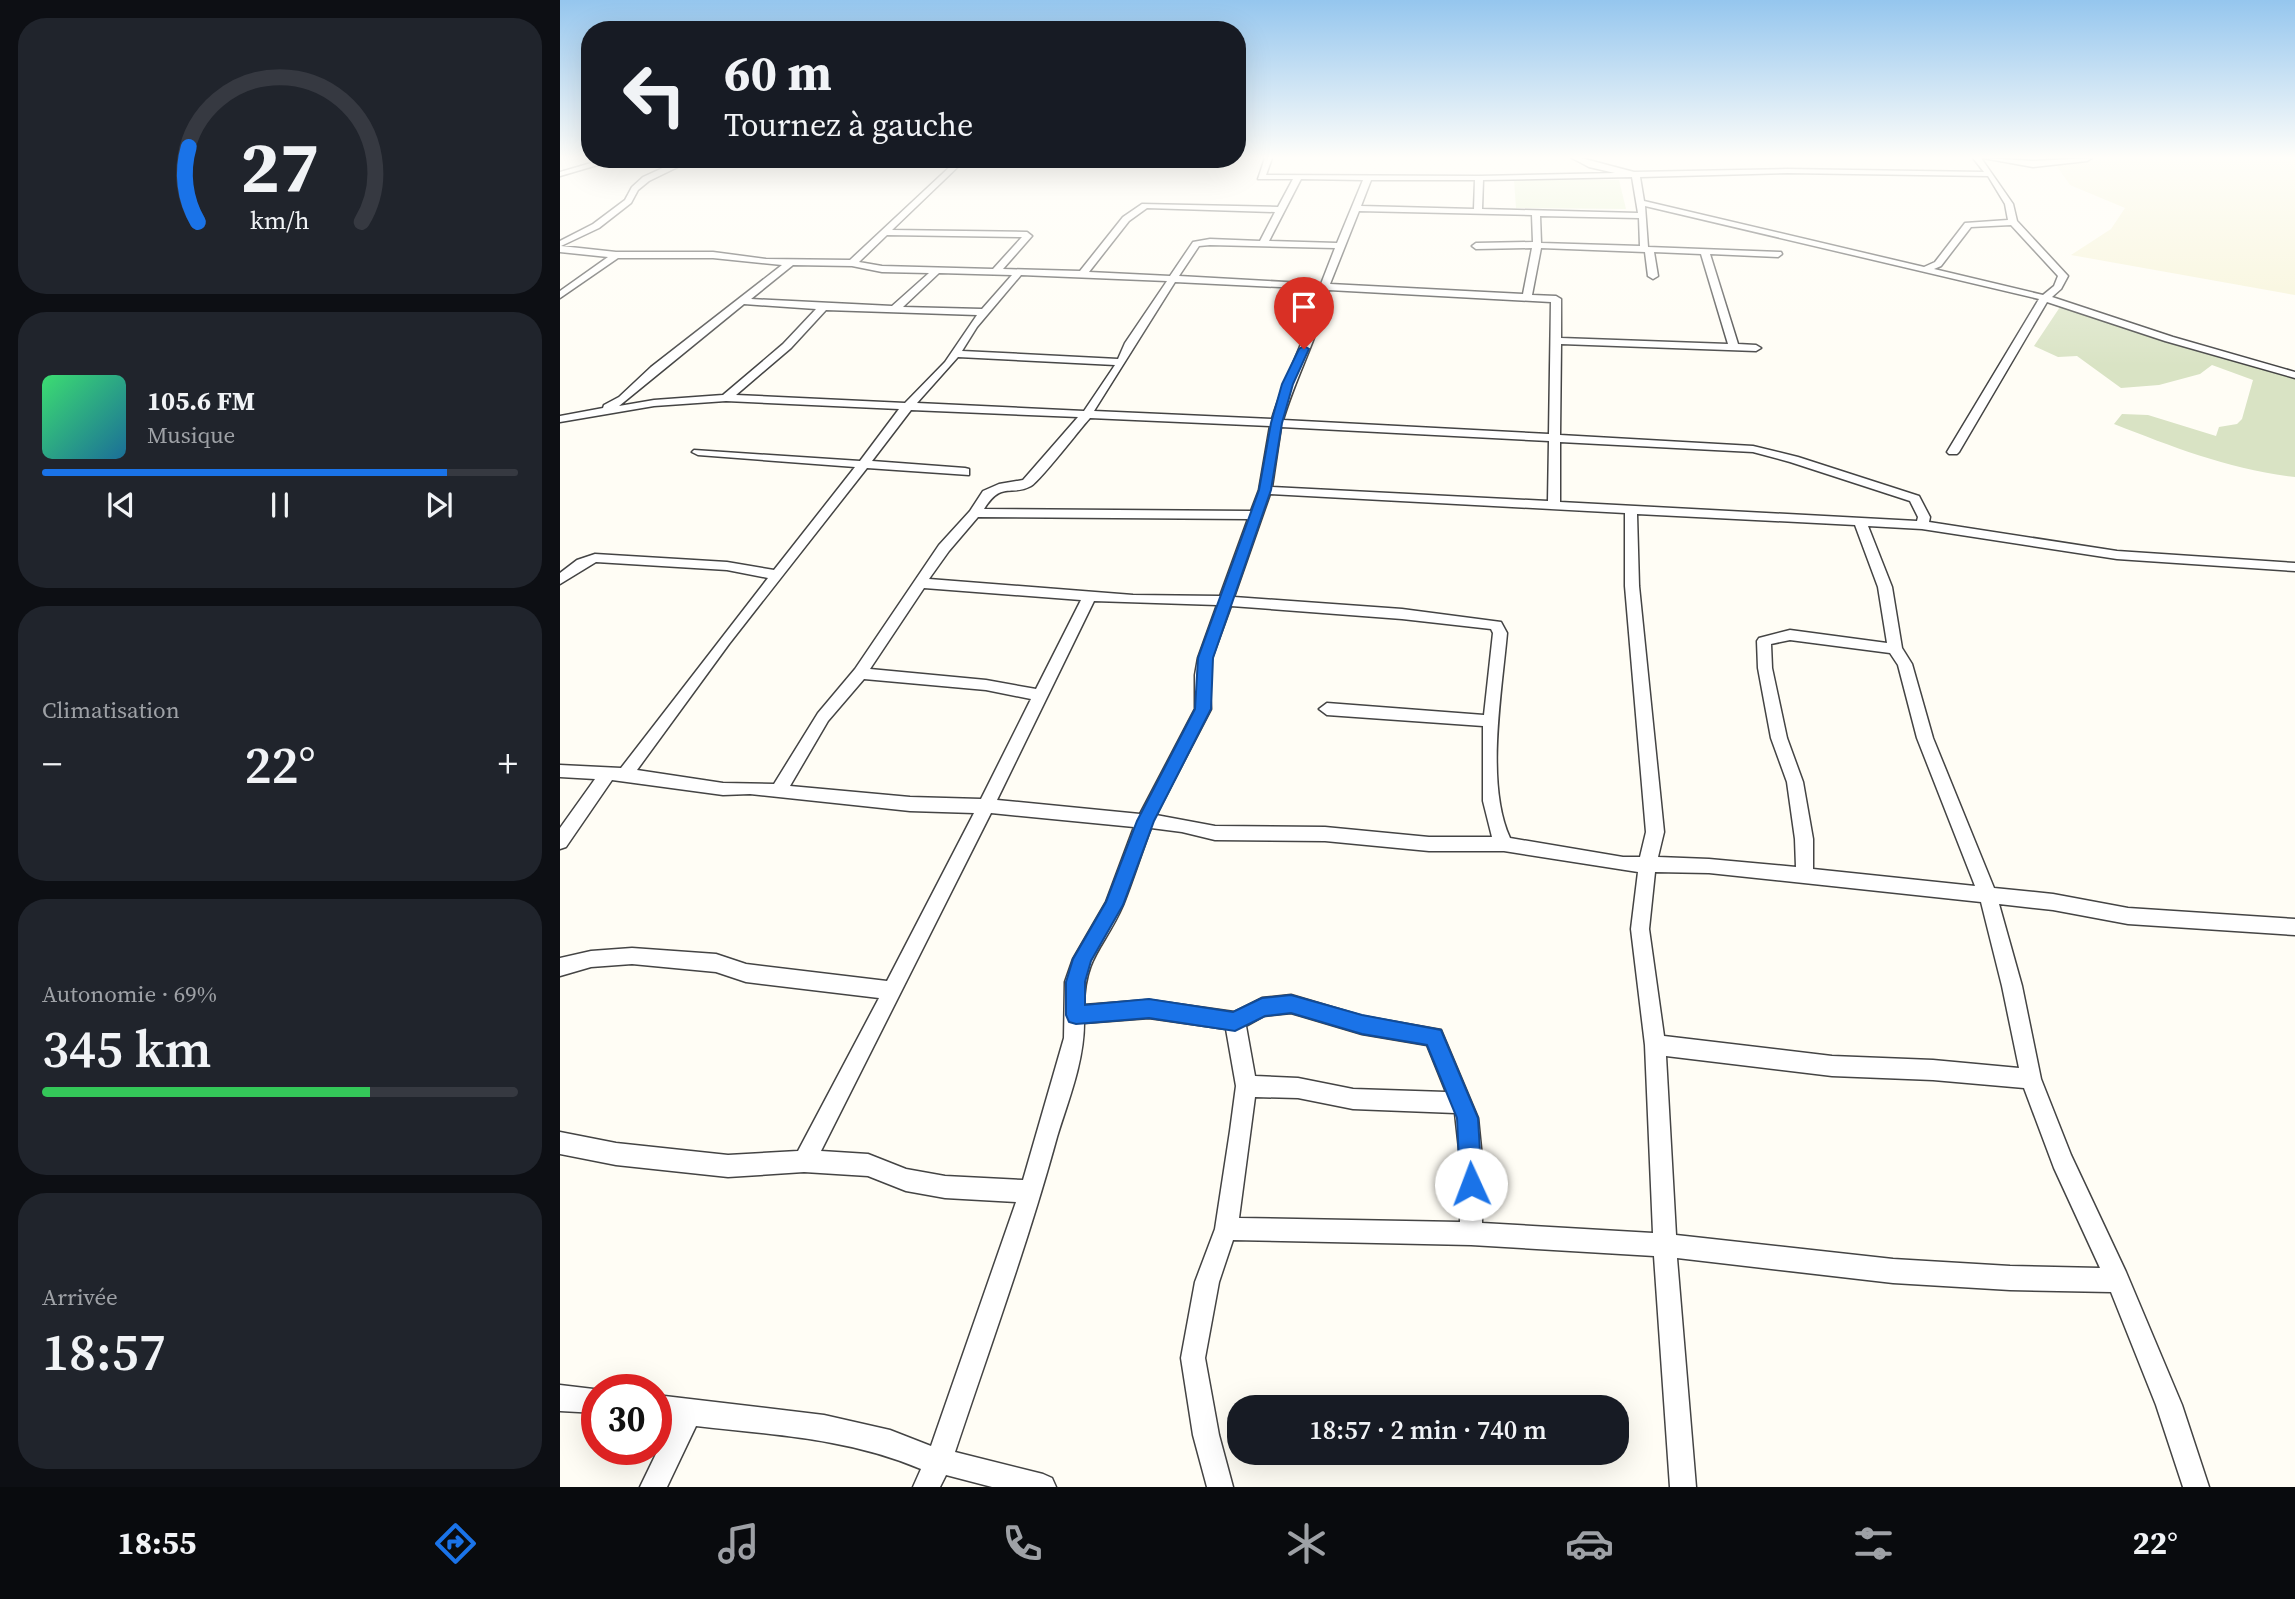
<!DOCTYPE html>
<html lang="fr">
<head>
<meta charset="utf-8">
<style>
  body { margin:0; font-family:"Source Serif 4",serif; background:#20242c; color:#f1f3f6; height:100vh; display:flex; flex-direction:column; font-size:26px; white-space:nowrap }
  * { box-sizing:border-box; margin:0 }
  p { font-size:23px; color:#9ea1a6 }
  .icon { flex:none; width:38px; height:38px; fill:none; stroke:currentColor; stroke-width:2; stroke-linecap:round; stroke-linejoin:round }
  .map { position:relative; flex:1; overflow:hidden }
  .panel { display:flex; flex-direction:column; gap:18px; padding:18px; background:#0d0f14; width:560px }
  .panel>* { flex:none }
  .banner { position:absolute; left:21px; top:21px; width:665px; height:147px; border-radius:28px; box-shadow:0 7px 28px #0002; background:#171b24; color:#f1f3f6; overflow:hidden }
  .speed { position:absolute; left:21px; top:1374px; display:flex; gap:14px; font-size:35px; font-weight:700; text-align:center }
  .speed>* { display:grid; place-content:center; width:91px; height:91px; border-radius:50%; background:#171b24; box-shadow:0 7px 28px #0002; line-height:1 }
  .speed .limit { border:10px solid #d22; background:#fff; color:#111 }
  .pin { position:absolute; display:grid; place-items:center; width:60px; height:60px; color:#fff; margin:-72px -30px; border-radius:50% 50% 50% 0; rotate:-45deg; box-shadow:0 0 7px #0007 }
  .pin .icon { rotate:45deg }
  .me { position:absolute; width:77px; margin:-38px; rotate:358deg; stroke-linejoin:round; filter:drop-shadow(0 0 5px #0008) }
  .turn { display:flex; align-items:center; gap:24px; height:147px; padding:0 28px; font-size:32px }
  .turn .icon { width:91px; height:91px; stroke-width:2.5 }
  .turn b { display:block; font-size:49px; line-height:60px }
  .big { font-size:52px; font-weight:600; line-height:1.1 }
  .panel .card { flex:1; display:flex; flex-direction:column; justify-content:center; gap:10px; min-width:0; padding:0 24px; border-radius:28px; background:#20242c }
  .panel .dial { align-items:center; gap:0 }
  .dial svg { height:182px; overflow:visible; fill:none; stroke:#363941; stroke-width:7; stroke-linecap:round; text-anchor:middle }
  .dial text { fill:#f1f3f6; stroke:none }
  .song { display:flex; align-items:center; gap:21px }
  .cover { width:84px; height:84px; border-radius:10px; background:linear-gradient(135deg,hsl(140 70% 55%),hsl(200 70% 35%)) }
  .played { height:7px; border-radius:4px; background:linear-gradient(90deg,#1a73e8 85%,#363941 85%) }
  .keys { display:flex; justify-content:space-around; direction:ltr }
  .heat { display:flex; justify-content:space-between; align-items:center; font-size:38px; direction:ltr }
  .charge { height:10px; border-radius:5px; background:linear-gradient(90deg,#34c759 69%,#363941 0) }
  .trip { position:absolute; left:667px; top:1395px; width:402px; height:70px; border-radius:28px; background:#171b24; box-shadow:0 7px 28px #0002; font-weight:600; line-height:70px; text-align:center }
  .menu { display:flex; height:112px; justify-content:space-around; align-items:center; background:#090b0e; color:#9ea1a6 }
  .menu .icon { width:49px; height:49px }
  .menu .active { color:#1a73e8 }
  .menu b { font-size:32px; color:#f1f3f6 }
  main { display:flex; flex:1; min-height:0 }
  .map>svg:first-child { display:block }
</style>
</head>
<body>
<main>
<section class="panel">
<div class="card dial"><svg viewBox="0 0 100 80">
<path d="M14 69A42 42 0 1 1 86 69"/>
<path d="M14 69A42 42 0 0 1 10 36" stroke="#1a73e8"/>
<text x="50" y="56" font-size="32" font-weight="700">27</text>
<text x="50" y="72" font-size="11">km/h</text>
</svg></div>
<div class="card">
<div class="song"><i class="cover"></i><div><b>105.6 FM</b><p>Musique</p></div></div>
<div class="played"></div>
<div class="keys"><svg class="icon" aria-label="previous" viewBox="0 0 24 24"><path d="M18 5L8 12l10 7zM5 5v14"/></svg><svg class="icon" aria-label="pause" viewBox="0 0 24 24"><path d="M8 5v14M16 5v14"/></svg><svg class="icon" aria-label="next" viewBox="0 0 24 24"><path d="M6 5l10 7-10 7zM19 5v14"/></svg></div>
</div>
<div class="card"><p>Climatisation</p>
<div class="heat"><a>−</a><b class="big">22°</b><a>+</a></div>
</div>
<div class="card"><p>Autonomie · 69%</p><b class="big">345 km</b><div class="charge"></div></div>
<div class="card"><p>Arrivée</p><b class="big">18:57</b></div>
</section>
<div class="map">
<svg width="1735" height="1487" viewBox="0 0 1735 1487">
  <rect width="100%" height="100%" fill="#fffdf5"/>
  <path fill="#f6f3d4" d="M 1491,158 L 1735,158 L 1735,295 L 1511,255 L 1551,229 L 1565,208 L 1510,185 Z"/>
  <path fill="#d9e3c4" d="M 1500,307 L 1735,377 L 1735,477 C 1671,470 1613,447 1554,424 L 1562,414 L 1588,415 L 1656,436 L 1659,427 L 1677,424 L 1682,419 L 1693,380 L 1652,365 L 1640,374 L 1599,385 L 1561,388 L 1517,356 L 1498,357 L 1474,346 Z"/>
  <path fill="#e6f2cf" d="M 954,179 L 1059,180 L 1066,209 L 956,208 Z"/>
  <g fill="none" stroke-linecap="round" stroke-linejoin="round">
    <defs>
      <g id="minor">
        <path d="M 705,158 L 712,158 L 706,175 L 919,176 L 1055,173 L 1029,167 L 1012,158 L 1021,158 L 1074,172 L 1227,169 L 1424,172 L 1413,158 L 1421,158 L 1453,204 L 1457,221 L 1508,276 L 1501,289 L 1492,297 L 1613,337 L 1735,372 L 1735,378 L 1605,341 L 1487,302 L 1399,452 L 1397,454 L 1389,454 L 1387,452 L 1479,299 L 1085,206 L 1088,247 L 1221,252 L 1222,254 L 1218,257 L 1150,254 L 1178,344 L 1196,345 L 1201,348 L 1196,351 L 1001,344 L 1000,435 L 1193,446 L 1238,457 L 1359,496 L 1370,517 L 1369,522 L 1557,551 L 1735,563 L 1735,571 L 1557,559 L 1362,529 L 1308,526 L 1332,587 L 1342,648 L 1352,664 L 1373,738 L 1434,888 L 1493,894 L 1568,908 L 1735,919 L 1735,935 L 1568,924 L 1493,910 L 1439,904 L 1462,986 L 1481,1079 L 1511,1155 L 1566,1272 L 1622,1405 L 1649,1487 L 1623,1487 L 1596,1405 L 1551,1292 L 1450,1290 L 1333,1283 L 1117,1258 L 1136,1487 L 1110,1487 L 1094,1256 L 911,1245 L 673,1240 L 659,1282 L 645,1358 L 659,1435 L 673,1487 L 647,1487 L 633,1435 L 621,1358 L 635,1282 L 655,1229 L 670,1131 L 676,1086 L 666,1029 L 589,1018 L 524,1023 C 524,1062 508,1101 497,1137 C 468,1243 430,1347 395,1452 L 483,1474 L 492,1478 L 496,1487 L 432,1487 L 386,1475 L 380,1487 L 353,1487 L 361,1469 C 287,1438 215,1435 136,1426 L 107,1487 L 80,1487 L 111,1423 L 96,1421 L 96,1395 L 264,1415 L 330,1430 L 371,1446 L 456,1202 L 385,1198 L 346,1191 L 308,1176 L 244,1172 L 168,1177 L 56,1165 L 0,1154 L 0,1132 L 56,1143 L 168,1155 L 238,1151 L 319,998 L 186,982 L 156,972 L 72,964 L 31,967 L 0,976 L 0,958 L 31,951 L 72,948 L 156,954 L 186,964 L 327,981 L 414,813 L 350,811 L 190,794 L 163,795 L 52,780 L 6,847 L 0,849 L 0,828 L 35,779 L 0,777 L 0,765 L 61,768 L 208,578 L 167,570 L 36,562 L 0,584 L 0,573 L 17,560 L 35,554 L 167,562 L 214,570 L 295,467 L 138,455 L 132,452 L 134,450 L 300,461 L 339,409 L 166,401 L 94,406 L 0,422 L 0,416 L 43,408 L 44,405 L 59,397 L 91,367 L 222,265 L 153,258 L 58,258 L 0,298 L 0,291 L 48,257 L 0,252 L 0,241 L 33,224 L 65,200 L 72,187 L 83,177 L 118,161 L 105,159 L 295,162 L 406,159 L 332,230 L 467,232 L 472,236 L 443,269 L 520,271 L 563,217 L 582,204 L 718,207 L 733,179 L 698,179 ZM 128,162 L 295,166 L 376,165 L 395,162 L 290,260 L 206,259 L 153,252 L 56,252 L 1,246 L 39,228 L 71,203 L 78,190 L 89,181 ZM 1227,173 L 1428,176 L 1445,204 L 1448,220 L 1405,223 L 1375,262 L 1364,267 L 1084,201 L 1080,177 ZM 1072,177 L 1078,213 L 922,209 L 923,180 ZM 741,179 L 803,180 L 777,243 L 709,241 ZM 811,180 L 915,180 L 914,209 L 801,206 ZM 587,208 L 715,212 L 700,241 L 650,239 L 633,242 L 610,276 L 529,272 L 569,221 ZM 799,211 L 972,215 L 973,242 L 916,243 L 912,246 L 916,249 L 972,248 L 963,294 L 770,284 ZM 980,216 L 1079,218 L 1080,246 L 981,243 ZM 1451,225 L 1498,276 L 1494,286 L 1483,295 L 1374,269 L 1381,266 L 1411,227 ZM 327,235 L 462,237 L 433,269 L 322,266 L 299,262 ZM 650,245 L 775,248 L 761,284 L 619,276 L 639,246 ZM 981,248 L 1085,252 L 1088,276 L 1093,279 L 1098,276 L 1094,252 L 1141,254 L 1168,344 L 1001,338 L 1001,299 L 996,296 L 972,295 ZM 233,265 L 292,266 L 322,272 L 369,273 L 332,306 L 191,299 ZM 379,273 L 452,275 L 422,309 L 343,307 ZM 461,275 L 607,281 L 565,343 L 558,359 L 402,351 L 417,327 ZM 615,282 L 759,289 C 749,335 725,375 712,419 L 534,411 ZM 769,290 L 991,302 L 989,434 L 723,420 C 736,376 759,335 769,290 ZM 184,304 L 256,309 L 223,344 L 163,395 L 94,400 L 59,406 ZM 266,310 L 417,315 L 385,362 L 345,403 L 176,395 L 231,348 ZM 398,357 L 555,365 L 524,411 L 357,403 ZM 351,410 L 518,417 L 463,480 L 439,484 L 423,491 L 410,511 L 379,545 L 295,669 L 258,713 L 214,784 L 163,783 L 77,770 L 169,644 L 307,468 L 409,475 L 409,469 L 405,468 L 312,461 ZM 530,418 L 710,426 L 699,490 L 691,511 L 424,509 C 442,480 451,497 471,486 C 481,480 519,430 530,418 ZM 721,427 L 989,441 L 988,501 L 712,487 ZM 1000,442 L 1193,452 L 1230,462 L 1350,501 L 1358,517 L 1357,521 L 1000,502 ZM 710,494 L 1065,513 L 1065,586 L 1086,832 L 1080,857 L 1063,857 L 950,838 C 925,784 942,691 947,633 L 941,622 L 842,609 L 674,597 ZM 1077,514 L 1295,525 L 1318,587 L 1327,643 L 1230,630 L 1199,638 L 1197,641 L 1198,668 L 1211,738 L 1227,782 L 1235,839 L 1236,867 L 1149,859 L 1098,857 L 1104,832 L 1079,586 ZM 418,517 L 688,519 L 660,596 L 573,595 L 369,579 L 389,551 ZM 364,588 L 521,600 L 476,689 L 426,680 L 310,669 ZM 534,601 L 657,605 L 638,658 L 635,675 L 635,709 L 580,814 L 437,800 ZM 671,606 L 842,619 L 931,629 L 933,633 L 924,715 L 767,703 L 759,709 L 767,715 L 923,726 L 923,801 L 932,837 L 869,837 L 765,827 L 655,826 L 596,815 L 651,709 L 649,675 L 652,658 ZM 1230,640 L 1330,653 L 1338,665 L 1357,738 L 1415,886 L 1253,869 L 1253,839 L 1243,782 L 1227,738 L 1212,668 L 1211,644 ZM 304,679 L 426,690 L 471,699 L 421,799 L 350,797 L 230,786 L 268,721 ZM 431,813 L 574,827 L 546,902 L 513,959 L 505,982 L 504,1038 L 463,1180 L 385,1176 L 346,1169 L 308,1154 L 261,1151 ZM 591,828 L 622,832 L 655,840 L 765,841 L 869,851 L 944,851 L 1078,872 L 1071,929 L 1085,1045 L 1093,1233 L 922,1223 L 922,1158 L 918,1118 L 881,1030 L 802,1016 L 731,995 L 702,998 L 674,1012 L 589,1000 L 524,1005 C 525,955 545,947 563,905 C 573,880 581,854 591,828 ZM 1095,872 L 1149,873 L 1421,902 L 1442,986 L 1459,1068 L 1373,1060 L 1272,1056 L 1104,1036 L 1089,929 ZM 731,1013 L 802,1034 L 867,1045 L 886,1092 L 793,1089 L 738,1078 L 695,1076 L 686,1026 L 704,1016 ZM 1106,1056 L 1272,1076 L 1373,1080 L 1464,1088 L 1494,1168 L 1540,1268 L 1450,1266 L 1333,1259 L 1116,1235 ZM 695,1097 L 738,1098 L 793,1109 L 895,1113 L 900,1158 L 900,1222 L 679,1218 Z"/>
        <path d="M 45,159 L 58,159 L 0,176 L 0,172 Z"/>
        <path d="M 0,1385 L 42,1390 L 37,1390 L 37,1413 L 0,1411 Z"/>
      </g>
      <path id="tertiary" d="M 1423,158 L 1473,161 L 1532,158 L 1527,161 L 1473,167 Z"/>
    </defs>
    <use href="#minor" stroke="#444" stroke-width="3"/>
    <use href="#tertiary" stroke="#444" stroke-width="3"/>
    <use href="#minor" fill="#fff" fill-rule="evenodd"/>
    <use href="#tertiary" fill="#fff" fill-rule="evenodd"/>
  </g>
  <linearGradient id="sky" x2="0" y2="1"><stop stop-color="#95c6ee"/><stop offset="0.43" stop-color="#fffefa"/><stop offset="1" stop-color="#fffefa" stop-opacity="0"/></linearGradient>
  <rect width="1735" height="366" fill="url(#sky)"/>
  <path fill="#1a73e8" stroke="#114b97" stroke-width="2" d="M 744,346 L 749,349 L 733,384 L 722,423 L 711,490 L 653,658 L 651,709 L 594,821 L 563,905 L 531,961 L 525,982 L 525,1005 L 589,999 L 673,1012 L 702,998 L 731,995 L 802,1015 L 881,1030 L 918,1118 L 922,1184 L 919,1191 L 911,1195 L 903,1191 L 900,1184 L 897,1118 L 867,1045 L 802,1034 L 731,1013 L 705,1016 L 675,1031 L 589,1018 L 516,1024 L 509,1022 L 506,1015 L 506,982 L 513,959 L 546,902 L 577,821 L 635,709 L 638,658 L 699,490 L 711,423 L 722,384 L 739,349 Z"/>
</svg>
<div class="speed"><div class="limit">30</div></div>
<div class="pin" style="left:744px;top:349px;background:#d93025"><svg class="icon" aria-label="arrive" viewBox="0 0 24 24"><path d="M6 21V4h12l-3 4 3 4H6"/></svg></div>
<svg class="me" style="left:911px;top:1184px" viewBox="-20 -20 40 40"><circle r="19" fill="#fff"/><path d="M0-13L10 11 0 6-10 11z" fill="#1a73e8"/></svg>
<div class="trip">18:57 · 2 min · 740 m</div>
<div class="banner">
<div class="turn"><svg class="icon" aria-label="left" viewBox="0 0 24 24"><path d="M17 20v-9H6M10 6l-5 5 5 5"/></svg><div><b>60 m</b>Tournez à gauche</div></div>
</div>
</div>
</main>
<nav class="menu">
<b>18:55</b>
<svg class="icon active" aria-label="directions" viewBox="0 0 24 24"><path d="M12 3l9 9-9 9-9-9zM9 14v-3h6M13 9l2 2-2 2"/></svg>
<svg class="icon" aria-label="music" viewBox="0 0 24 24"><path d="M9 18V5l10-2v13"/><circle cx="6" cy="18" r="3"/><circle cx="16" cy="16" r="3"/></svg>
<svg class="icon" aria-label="phone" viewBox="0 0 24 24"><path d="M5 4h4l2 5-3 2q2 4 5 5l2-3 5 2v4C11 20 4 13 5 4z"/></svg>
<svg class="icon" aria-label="climate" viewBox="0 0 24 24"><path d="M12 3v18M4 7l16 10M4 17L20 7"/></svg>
<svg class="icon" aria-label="car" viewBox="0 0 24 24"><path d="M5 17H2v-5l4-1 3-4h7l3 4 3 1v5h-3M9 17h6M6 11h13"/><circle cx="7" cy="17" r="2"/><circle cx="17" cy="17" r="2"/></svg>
<svg class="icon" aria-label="filters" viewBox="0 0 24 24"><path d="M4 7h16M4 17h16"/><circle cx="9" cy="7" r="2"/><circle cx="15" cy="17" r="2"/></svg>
<b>22°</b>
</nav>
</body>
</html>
